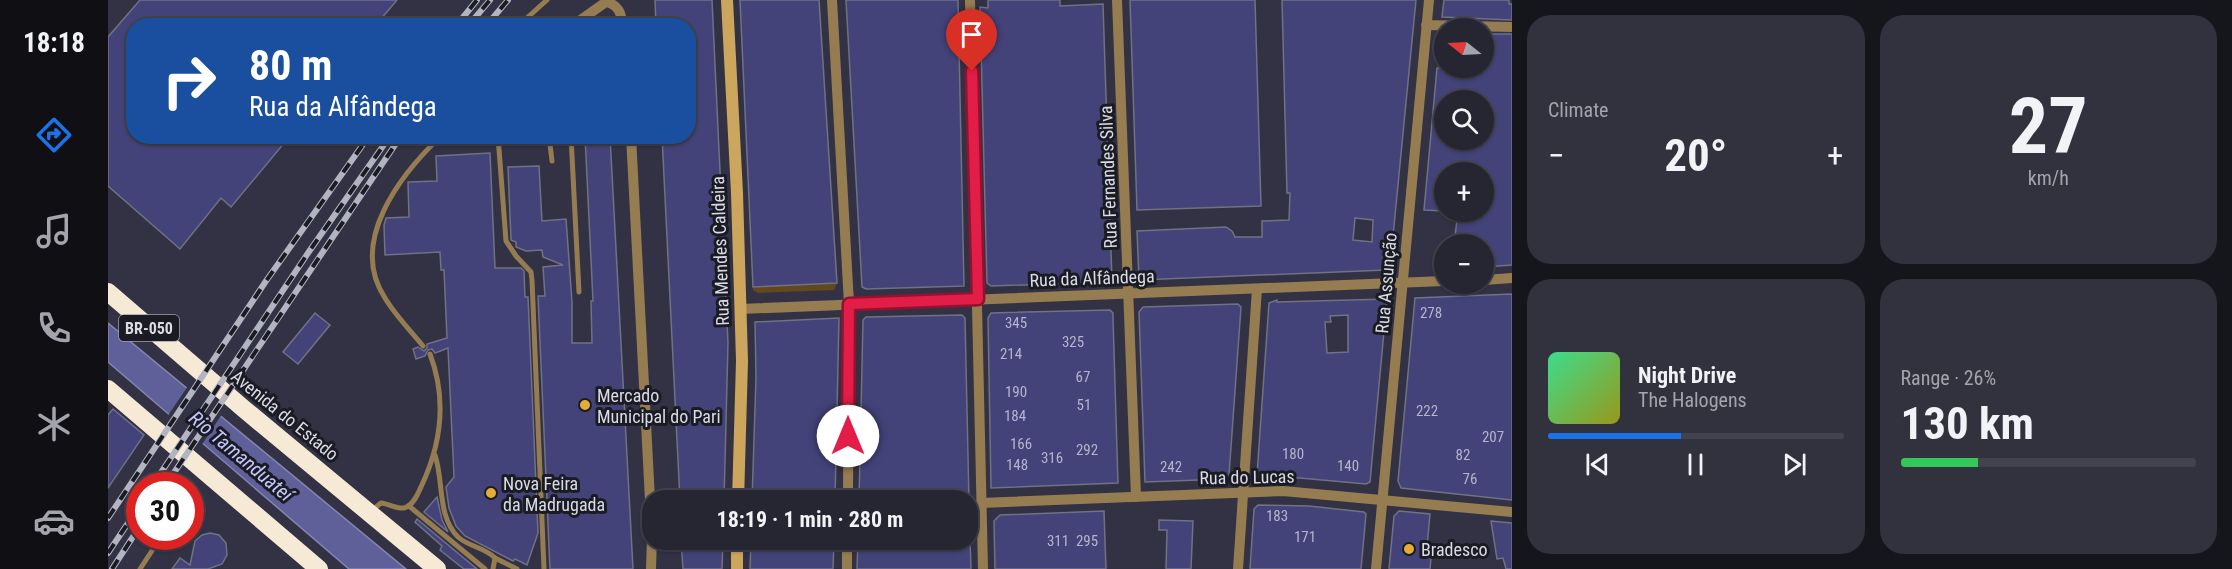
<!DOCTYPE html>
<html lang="en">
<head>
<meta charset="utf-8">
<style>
  body { margin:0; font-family:"Roboto Condensed",sans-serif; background:#32323f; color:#f1f3f6; height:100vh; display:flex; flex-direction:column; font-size:22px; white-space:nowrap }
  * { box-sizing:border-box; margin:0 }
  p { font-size:20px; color:#a4a5ac }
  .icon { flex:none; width:33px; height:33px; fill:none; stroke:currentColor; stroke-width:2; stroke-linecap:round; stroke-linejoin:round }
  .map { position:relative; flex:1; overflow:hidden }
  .side { display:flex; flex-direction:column; gap:15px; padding:15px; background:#15151c; width:720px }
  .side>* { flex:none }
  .guide { position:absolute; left:18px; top:18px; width:570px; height:126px; border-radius:24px; box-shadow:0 2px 4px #0004,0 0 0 2px #42434e; background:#1a4fa0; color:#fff; overflow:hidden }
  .needle { width:39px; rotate:288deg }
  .fabs { position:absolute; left:1326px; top:18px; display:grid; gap:12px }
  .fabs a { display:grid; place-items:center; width:60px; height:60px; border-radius:50%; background:#262633; box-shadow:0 2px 4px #0004,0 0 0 2px #42434e; font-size:30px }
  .speed { position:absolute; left:18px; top:472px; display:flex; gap:12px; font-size:30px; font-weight:700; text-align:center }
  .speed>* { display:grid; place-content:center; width:78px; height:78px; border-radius:50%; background:#262633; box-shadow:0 2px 4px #0004,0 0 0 2px #42434e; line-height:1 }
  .speed .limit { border:9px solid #d22; background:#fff; color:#111 }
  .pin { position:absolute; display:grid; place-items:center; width:51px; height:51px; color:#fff; margin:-62px -26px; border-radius:50% 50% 50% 0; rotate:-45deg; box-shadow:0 0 6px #0007 }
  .pin .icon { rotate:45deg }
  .me { position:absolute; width:66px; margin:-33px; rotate:0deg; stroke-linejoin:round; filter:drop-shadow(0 0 4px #0008) }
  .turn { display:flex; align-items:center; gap:21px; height:126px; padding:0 24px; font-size:27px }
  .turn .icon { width:78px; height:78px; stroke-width:2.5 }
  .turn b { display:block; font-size:42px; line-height:51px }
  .big { font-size:45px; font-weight:700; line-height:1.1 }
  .side .card { flex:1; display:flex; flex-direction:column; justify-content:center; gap:9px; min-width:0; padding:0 21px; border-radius:24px; background:#32323f }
  .side .dial { align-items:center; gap:0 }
  .dial b { font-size:78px; line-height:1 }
  .song { display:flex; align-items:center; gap:18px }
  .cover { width:72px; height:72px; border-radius:9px; background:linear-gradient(135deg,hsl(150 70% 55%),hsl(60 70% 35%)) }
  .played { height:6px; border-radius:3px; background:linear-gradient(90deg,#1a73e8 45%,#42434e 45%) }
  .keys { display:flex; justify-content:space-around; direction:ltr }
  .heat { display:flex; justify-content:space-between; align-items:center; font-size:33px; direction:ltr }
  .charge { height:9px; border-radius:4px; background:linear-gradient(90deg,#34c759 26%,#42434e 0) }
  .side .tiles { flex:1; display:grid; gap:15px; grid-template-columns:repeat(2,1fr) }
  .trip { position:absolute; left:534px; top:490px; width:336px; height:60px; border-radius:24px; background:#262633; box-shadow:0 2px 4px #0004,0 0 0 2px #42434e; font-weight:700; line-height:60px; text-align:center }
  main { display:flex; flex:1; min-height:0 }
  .dock { display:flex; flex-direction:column; width:108px; justify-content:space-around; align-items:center; background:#0f0f14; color:#a4a5ac }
  .dock .icon { width:42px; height:42px }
  .dock .selected { color:#1a73e8 }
  .dock b { font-size:27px; color:#f1f3f6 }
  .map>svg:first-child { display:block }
</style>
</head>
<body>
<main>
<nav class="dock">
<b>18:18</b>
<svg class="icon selected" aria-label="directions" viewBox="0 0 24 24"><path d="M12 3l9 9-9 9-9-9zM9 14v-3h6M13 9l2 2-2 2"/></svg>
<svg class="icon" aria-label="music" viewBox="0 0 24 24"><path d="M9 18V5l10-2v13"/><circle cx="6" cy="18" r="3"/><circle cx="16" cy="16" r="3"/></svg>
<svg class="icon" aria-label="phone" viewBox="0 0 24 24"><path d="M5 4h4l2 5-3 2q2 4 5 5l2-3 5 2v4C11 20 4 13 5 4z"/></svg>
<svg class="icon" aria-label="climate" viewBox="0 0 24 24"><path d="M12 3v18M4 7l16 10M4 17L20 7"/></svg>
<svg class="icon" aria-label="car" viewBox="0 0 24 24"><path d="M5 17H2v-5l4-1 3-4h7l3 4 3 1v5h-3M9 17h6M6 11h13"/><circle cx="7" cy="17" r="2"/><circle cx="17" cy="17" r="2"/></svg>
</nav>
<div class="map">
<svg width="1404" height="569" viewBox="0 0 1404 569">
  <rect width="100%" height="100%" fill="#323244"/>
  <path fill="#61491c" d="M 729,283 L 726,290 L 650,293 L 645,290 L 645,287 Z"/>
  <path fill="#5f609a" stroke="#8485b1" stroke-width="1.5" d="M 0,323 L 298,569 L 241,569 L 0,362 Z"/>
  <path fill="#323244" d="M 80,386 L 114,414 L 93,446 L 59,417 Z"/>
  <g fill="#43437a" stroke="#707185" stroke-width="1.5" fill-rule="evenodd">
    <path d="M 32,0 L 289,0 L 267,26 L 26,26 L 26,136 L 182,136 L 123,207 L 113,198 L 72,249 L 0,186 L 0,37 Z"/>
    <path d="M 547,0 L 604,0 L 620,343 L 616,501 L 572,501 L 554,136 L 580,136 L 580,26 L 548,26 Z"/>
    <path d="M 632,0 L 711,0 L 729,283 L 645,287 Z"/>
    <path d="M 738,0 L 850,0 L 856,286 L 758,289 L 754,287 Z"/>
    <path d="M 880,0 L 952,0 L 952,6 L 995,4 L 1004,282 L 883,286 L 879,283 L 872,7 L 880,8 Z"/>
    <path d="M 1022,0 L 1147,0 L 1153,206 L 1029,210 Z"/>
    <path d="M 1174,0 L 1308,0 L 1282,267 L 1278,270 L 1031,280 L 1029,231 L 1118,227 L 1124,231 L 1127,237 L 1154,237 L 1154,221 L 1181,220 L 1182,193 L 1179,193 ZM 1247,218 L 1265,220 L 1264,242 L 1245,240 Z"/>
    <path d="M 1336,0 L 1401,0 L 1401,4 L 1404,4 L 1404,20 L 1334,17 Z"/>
    <path d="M 1376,34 L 1404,34 L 1404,265 L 1376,267 L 1376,244 L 1346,244 L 1350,212 L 1376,212 L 1376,172 L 1336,172 L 1336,211 L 1316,210 L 1329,68 L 1376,68 ZM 1336,100 L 1376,100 L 1376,140 L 1336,140 Z"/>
    <path d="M 477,136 L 502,136 L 525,569 L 442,569 L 430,296 L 437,296 L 435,267 L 455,265 L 435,257 L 434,250 L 418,251 L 408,247 L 408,242 L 403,240 L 400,167 L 431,166 L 434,221 L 458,219 L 464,302 L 464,343 L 484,343 L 483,301 L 485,301 Z"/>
    <path d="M 382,153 L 387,268 L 413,268 L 416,271 L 417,297 L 420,297 L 430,533 L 419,565 L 407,559 L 405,561 L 357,536 L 348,526 L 341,508 L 338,487 L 346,477 L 340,348 L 327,353 L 324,349 L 320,350 L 317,356 L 308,359 L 305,349 L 310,347 L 316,351 L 319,348 L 319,344 L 339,338 L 336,270 L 333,270 L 332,252 L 277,255 L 276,225 L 278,218 L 301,217 L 300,182 L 329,181 L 328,156 Z"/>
    <path d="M 1404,294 L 1404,500 L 1293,488 L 1290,481 L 1307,298 Z"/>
    <path d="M 1279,299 L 1262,482 L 1258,484 L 1192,478 L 1152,478 L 1149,475 L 1161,303 L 1169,300 L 1169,302 ZM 1240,315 L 1240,352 L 1219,353 L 1217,322 L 1223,322 L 1222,316 Z"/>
    <path d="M 1130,304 L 1133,307 L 1121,475 L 1118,479 L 1037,482 L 1031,312 L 1035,307 Z"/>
    <path d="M 1002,310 L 1005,313 L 1005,318 L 1010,483 L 883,488 L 880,318 L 883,313 Z"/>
    <path d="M 207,313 L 222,325 L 190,364 L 175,352 Z"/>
    <path d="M 854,315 L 857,318 L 861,501 L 751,501 L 755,320 L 758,317 Z"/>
    <path d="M 731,318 L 727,501 L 644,501 L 648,377 L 647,322 Z"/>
    <path d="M 5,409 L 36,435 L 0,488 L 0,415 Z"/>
    <path d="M 329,497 L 334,520 L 340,532 L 316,512 Z"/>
    <path d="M 1150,505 L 1201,506 L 1256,512 L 1258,514 L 1253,569 L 1142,569 L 1146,509 Z"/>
    <path d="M 996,511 L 998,569 L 887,569 L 886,521 L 892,515 Z"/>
    <path d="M 1291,511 L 1322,514 L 1318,558 L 1323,558 L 1322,569 L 1281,569 L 1286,516 Z"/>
    <path d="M 309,519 L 369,569 L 356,569 L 332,550 L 334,546 L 307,522 Z"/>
    <path d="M 1051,520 L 1085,521 L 1083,569 L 1058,569 L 1059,530 L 1051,530 Z"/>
    <path d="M 1383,521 L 1404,523 L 1404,569 L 1398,569 L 1395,558 L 1389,559 Z"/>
    <path d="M 102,533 L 111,535 L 118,543 L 119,555 L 114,564 L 100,569 L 64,569 L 72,558 L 82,565 L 87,541 L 94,535 Z"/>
    <path d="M 573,540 L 615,540 L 614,569 L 575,569 Z"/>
    <path d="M 643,540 L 726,540 L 725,569 L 642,569 Z"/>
    <path d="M 750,540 L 862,540 L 863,569 L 749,569 Z"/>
  </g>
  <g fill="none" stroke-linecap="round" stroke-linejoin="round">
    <g stroke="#967d51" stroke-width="5">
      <path d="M 410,26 L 439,0"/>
      <path d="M 390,136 L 398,241 L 408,256 L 423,272 L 424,280 L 436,569"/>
      <path d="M 441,136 L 444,161"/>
      <path d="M 463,136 L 471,292"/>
      <path d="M 315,346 C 302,330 287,315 277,298 C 240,242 292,175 333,136"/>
      <path d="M 327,455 C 336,482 329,516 350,537 C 361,547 376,547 387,558 L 385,569"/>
      <path d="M 301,506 L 377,569"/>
      <path d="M 263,511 L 273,503 C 281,504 289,509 296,508 C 305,506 310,494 313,487 C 333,445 339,399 322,354"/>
      <path d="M 387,558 L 409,569"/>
      <path d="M 32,569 L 53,537"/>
    </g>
    <g stroke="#967d51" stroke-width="10">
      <path d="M 724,0 L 741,304 L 740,501"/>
      <path d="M 862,0 L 875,569"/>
      <path d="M 1009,0 L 1028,497"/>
      <path d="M 1318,25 L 1404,27"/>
      <path d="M 464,26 L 498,2 C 511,5 513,13 515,26"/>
      <path d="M 523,136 L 544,538 L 543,569"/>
      <path d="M 1376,280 L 1404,278"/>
      <path d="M 632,309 L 1336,281"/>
      <path d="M 873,503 L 1175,491 L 1404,512"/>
      <path d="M 739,569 L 739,540"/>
      <path d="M 1130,569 L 1149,289"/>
      <path d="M 1268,569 L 1321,0"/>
    </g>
    <g stroke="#cda65d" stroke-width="12">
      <path d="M 619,0 L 629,193 L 634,361 L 630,501"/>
      <path d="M 629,569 L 629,540"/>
    </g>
    <g stroke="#f6ead6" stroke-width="18">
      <path d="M 0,292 L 136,409 L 329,569"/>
      <path d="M 0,389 L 211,569"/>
    </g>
    <defs>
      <g id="rail">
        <path d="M 348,26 L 369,0"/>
        <path d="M 360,26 L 382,0"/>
        <path d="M 378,26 L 400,0"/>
        <path d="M 44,486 L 200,253 L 282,136"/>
        <path d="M 57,486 L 293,136"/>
        <path d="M 0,518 L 158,281 L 261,136"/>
        <path d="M 0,553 L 32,505"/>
        <path d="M 4,569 L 32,526"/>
      </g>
    </defs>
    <use href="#rail" stroke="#b3b4c1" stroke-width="6"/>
    <use href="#rail" stroke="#1b1b23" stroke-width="4" stroke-dasharray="11" stroke-linecap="butt"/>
  </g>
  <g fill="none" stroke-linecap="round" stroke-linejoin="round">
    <defs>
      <path id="route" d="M 740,436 L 741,304 L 870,299 L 864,71"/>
    </defs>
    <use href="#route" stroke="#92132f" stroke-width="15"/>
    <use href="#route" stroke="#e11d48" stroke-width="10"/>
  </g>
  <g fill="#e6ad36" stroke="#1b1b23" stroke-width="2">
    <circle cx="477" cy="405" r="6"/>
    <circle cx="383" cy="493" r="6"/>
    <circle cx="1301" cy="549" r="6"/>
  </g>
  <g text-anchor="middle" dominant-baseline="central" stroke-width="6" stroke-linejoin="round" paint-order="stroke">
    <g font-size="15" fill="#b4b5cc">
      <text x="1323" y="313">278</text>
      <text x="908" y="323">345</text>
      <text x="965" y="342">325</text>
      <text x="903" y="354">214</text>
      <text x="975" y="377">67</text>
      <text x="908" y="392">190</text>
      <text x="976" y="405">51</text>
      <text x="1319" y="411">222</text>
      <text x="907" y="416">184</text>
      <text x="1385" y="437">207</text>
      <text x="913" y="444">166</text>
      <text x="979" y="450">292</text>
      <text x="1185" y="454">180</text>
      <text x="1355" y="455">82</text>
      <text x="944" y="458">316</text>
      <text x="909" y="465">148</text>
      <text x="1240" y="466">140</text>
      <text x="1063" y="467">242</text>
      <text x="1362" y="479">76</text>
      <text x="1169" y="516">183</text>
      <text x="1197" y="537">171</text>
      <text x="950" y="541">311</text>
      <text x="979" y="541">295</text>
    </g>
    <rect fill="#1b1b23" stroke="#a1a1ac" stroke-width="1.5" x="11" y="315" width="60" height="26" rx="4.5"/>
    <g font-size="16" font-weight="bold" fill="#dadbe7">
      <text x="41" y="328">BR-050</text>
    </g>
    <g font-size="18" fill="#dadbe7" stroke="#1b1b23">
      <text transform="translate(1000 177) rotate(-92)">Rua Fernandes Silva</text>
      <text transform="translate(612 251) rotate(-92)">Rua Mendes Caldeira</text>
      <text transform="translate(984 278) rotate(-2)">Rua da Alfândega</text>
      <text transform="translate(1278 283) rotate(-85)">Rua Assunção</text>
      <text transform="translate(177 415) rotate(39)">Avenida do Estado</text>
      <text transform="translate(1139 477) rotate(-1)">Rua do Lucas</text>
    </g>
    <g font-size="18" fill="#dadbe7" stroke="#1b1b23" text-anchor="start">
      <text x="489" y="395">Mercado<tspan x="489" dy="21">Municipal do Pari</tspan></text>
      <text x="395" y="483">Nova Feira<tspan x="395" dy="21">da Madrugada</tspan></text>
      <text x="1313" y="549">Bradesco</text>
    </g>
    <g font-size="20" font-style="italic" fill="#c4c7fb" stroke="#1b1b23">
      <text transform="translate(133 456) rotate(40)">Rio Tamanduateí</text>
    </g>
  </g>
</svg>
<div class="fabs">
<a><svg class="needle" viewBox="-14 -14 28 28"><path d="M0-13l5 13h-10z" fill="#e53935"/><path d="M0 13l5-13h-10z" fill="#a4a5ac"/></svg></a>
<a><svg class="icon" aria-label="search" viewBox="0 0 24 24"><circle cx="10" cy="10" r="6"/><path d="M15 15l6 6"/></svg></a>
<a>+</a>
<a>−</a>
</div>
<div class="speed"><div class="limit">30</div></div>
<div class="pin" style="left:864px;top:71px;background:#d93025"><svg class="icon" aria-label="arrive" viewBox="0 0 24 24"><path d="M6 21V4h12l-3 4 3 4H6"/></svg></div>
<svg class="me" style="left:740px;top:436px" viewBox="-20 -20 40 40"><circle r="19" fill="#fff"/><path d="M0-13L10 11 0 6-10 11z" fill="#e11d48"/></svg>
<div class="trip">18:19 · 1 min · 280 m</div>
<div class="guide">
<div class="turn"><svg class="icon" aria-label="right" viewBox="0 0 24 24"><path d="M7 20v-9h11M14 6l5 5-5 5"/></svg><div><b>80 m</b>Rua da Alfândega</div></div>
</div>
</div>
<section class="side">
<div class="tiles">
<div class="card"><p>Climate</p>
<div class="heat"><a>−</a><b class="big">20°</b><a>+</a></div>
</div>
<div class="card dial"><b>27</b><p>km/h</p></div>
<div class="card">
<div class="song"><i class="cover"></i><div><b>Night Drive</b><p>The Halogens</p></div></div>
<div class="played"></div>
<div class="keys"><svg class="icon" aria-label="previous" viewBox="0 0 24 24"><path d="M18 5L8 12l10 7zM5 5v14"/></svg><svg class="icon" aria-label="pause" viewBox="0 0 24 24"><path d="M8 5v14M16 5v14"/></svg><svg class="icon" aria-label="next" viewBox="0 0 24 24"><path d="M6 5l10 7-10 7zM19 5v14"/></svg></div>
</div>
<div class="card"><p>Range · 26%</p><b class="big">130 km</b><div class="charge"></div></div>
</div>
</section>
</main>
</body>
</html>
